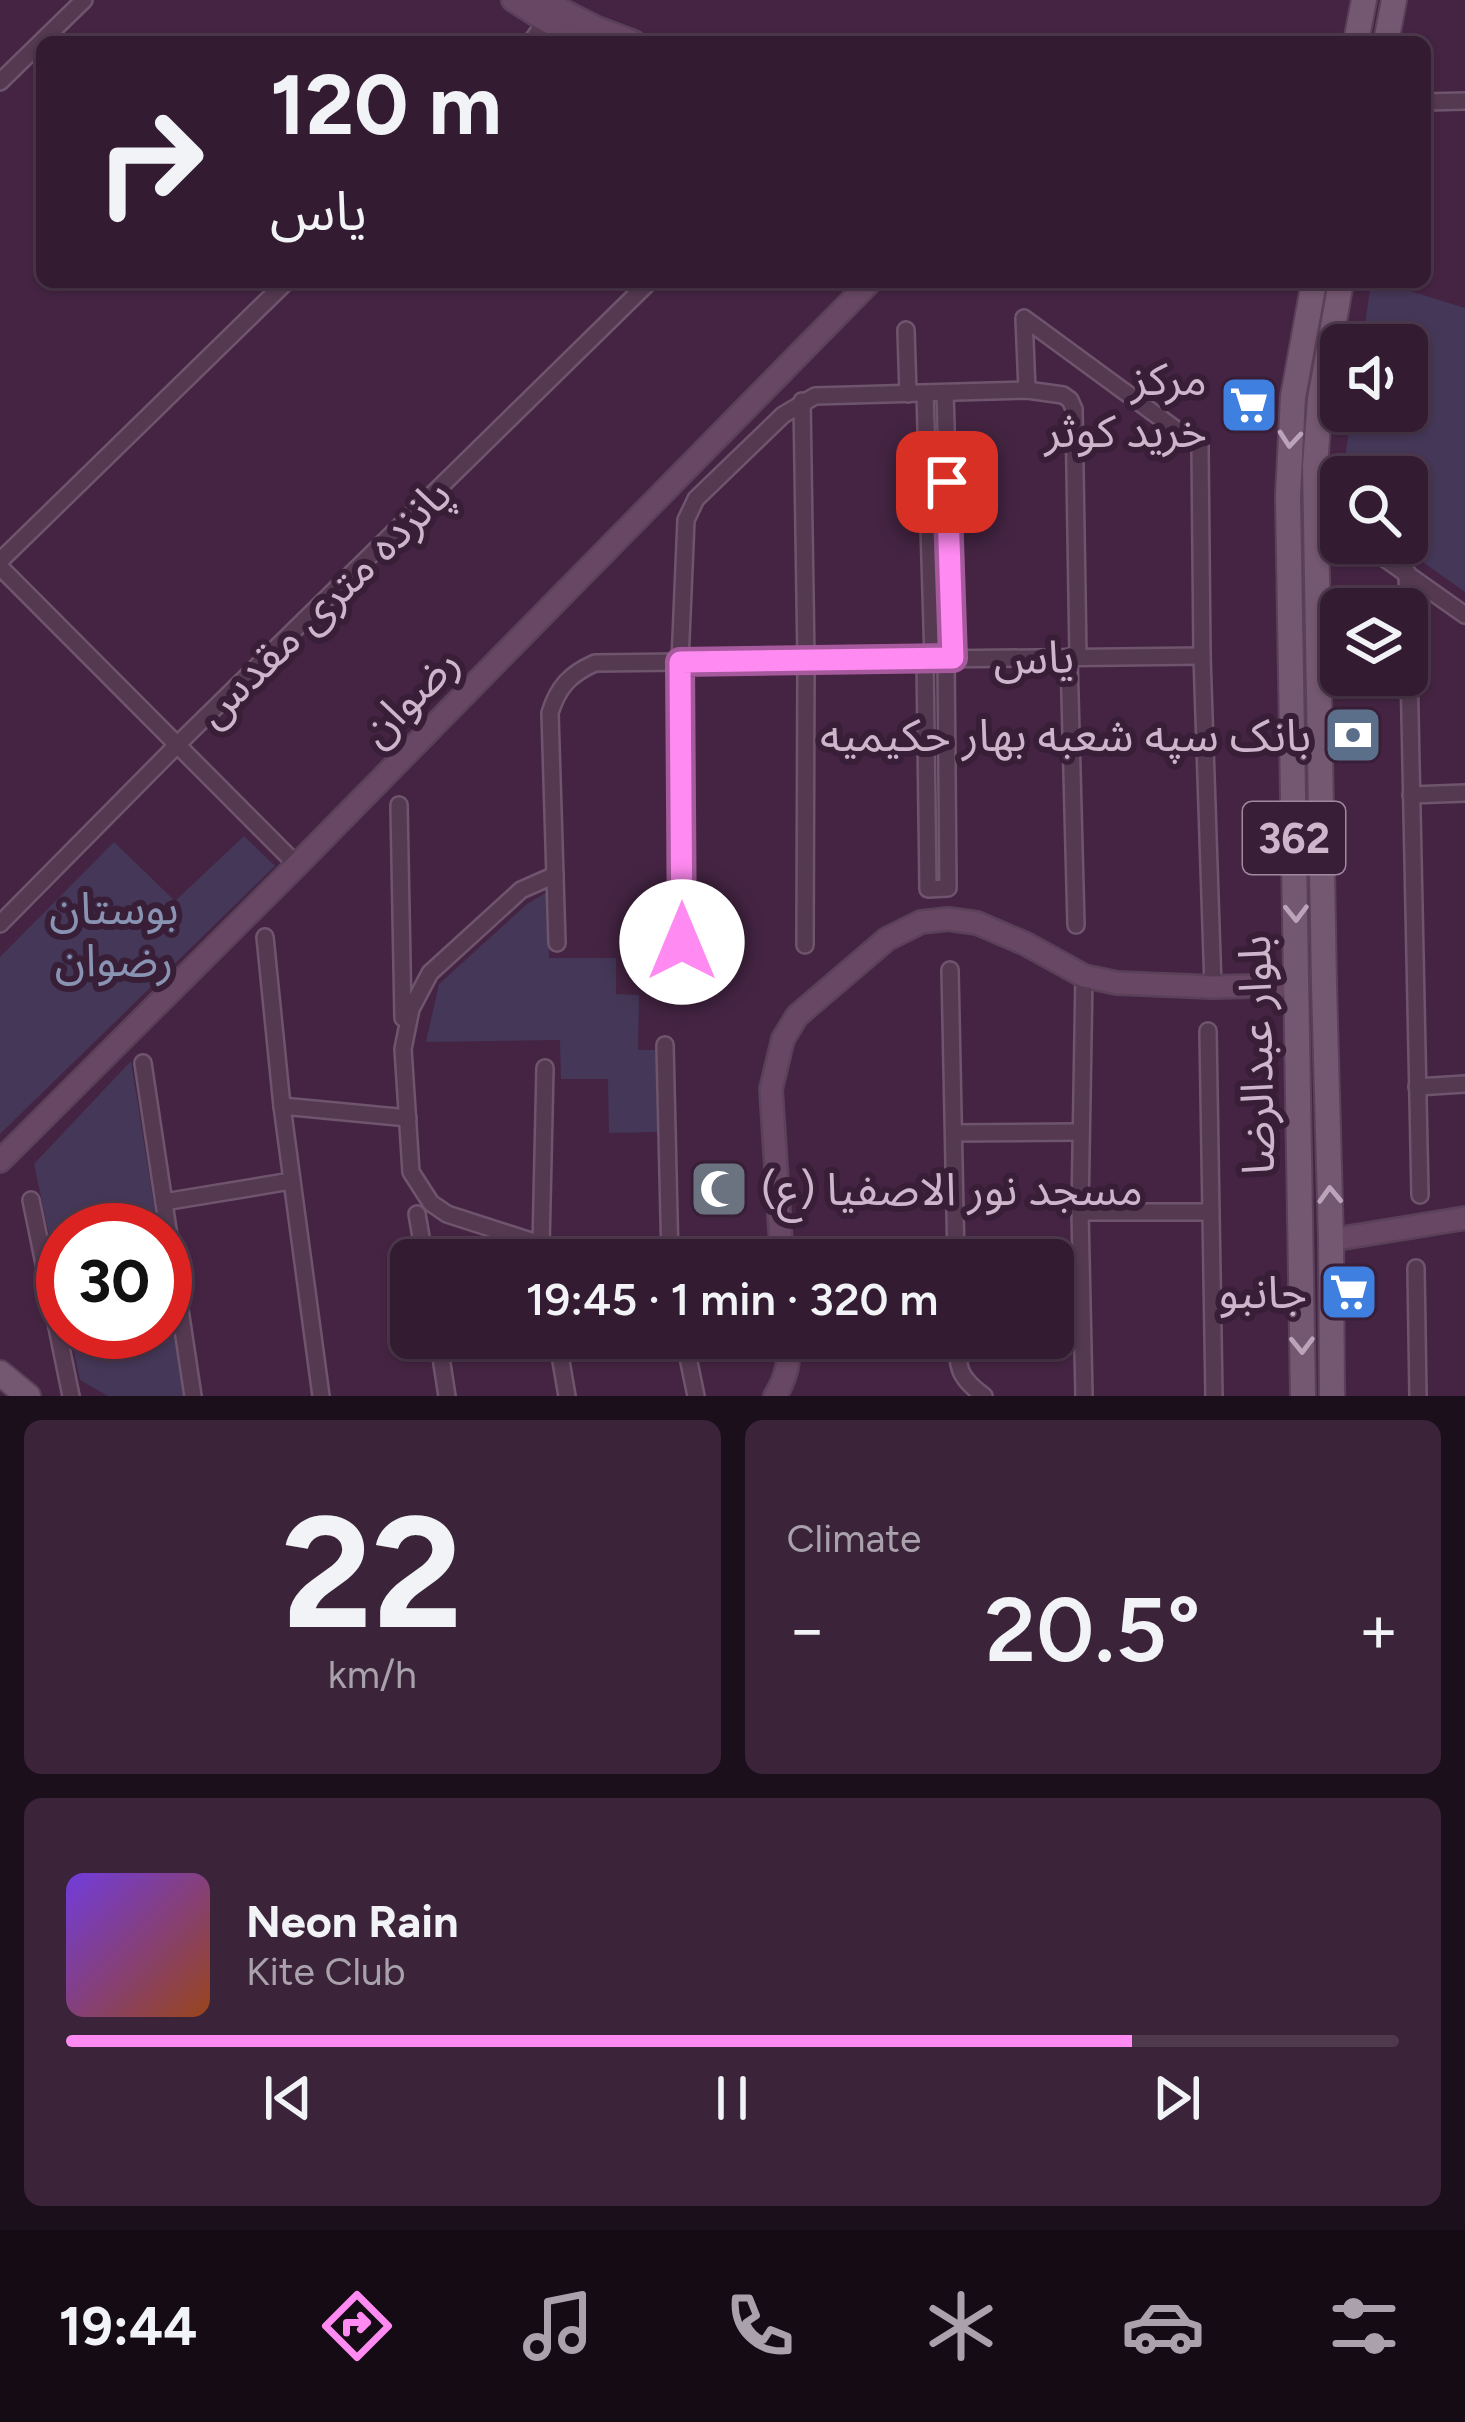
<!DOCTYPE html>
<html lang="en">
<head>
<meta charset="utf-8">
<style>
  body { margin:0; font-family:Figtree,"Noto Sans Arabic",sans-serif; background:#3b243a; color:#f1f3f6; height:100vh; display:flex; flex-direction:column; font-size:45px; white-space:nowrap }
  * { box-sizing:border-box; margin:0 }
  p { font-size:39px; color:#a9a1ac }
  .icon { flex:none; width:66px; height:66px; fill:none; stroke:currentColor; stroke-width:2; stroke-linecap:round; stroke-linejoin:round }
  .map { position:relative; height:1396px; overflow:hidden }
  .panel { display:flex; flex-direction:column; gap:24px; padding:24px; background:#1c0f1c; flex:1 }
  .panel>* { flex:none }
  .banner { position:absolute; left:36px; top:36px; width:1395px; height:252px; border-radius:18px; box-shadow:0 3px 9px #0004,0 0 0 3px #4e394d; background:#331b32; color:#f1f3f6; overflow:hidden }
  .buttons { position:absolute; left:1320px; top:324px; display:grid; gap:24px }
  .buttons a { display:grid; place-items:center; width:108px; height:108px; border-radius:18px; background:#331b32; box-shadow:0 3px 9px #0004,0 0 0 3px #4e394d; font-size:60px }
  .speed { position:absolute; left:36px; top:1203px; display:flex; gap:24px; font-size:60px; font-weight:700; text-align:center }
  .speed>* { display:grid; place-content:center; width:156px; height:156px; border-radius:50%; background:#331b32; box-shadow:0 3px 9px #0004,0 0 0 3px #4e394d; line-height:1 }
  .speed .limit { border:18px solid #d22; background:#fff; color:#111 }
  .pin { position:absolute; display:grid; place-items:center; width:102px; height:102px; color:#fff; margin:-51px; border-radius:24px; box-shadow:0 6px 18px #0006 }
  .me { position:absolute; width:132px; margin:-66px; rotate:0deg; stroke-linejoin:round; filter:drop-shadow(0 0 9px #0008) }
  .turn { display:flex; align-items:center; gap:42px; height:252px; padding:0 36px; font-size:54px }
  .turn .icon { width:156px; height:156px; stroke-width:2.5 }
  .turn b { display:block; font-size:84px; line-height:102px }
  .big { font-size:90px; font-weight:600; line-height:1.1 }
  .panel .tile { flex:1; display:flex; flex-direction:column; justify-content:center; gap:18px; min-width:0; padding:0 42px; border-radius:18px; background:#3b243a }
  .panel .dial { align-items:center; gap:0 }
  .dial b { font-size:156px; line-height:1 }
  .song { display:flex; align-items:center; gap:36px }
  .cover { width:144px; height:144px; border-radius:18px; background:linear-gradient(135deg,hsl(260 70% 55%),hsl(20 70% 35%)) }
  .played { height:12px; border-radius:6px; background:linear-gradient(90deg,#ff8af1 80%,#4e394d 80%) }
  .keys { display:flex; justify-content:space-around; direction:ltr }
  .heat { display:flex; justify-content:space-between; align-items:center; font-size:66px; direction:ltr }
  .panel .tiles { flex:1; display:grid; gap:24px; grid-template-columns:1fr 1fr }
  .tile:last-child { grid-column:span 2 }
  .trip { position:absolute; left:390px; top:1239px; width:684px; height:120px; border-radius:18px; background:#331b32; box-shadow:0 3px 9px #0004,0 0 0 3px #4e394d; font-weight:600; line-height:120px; text-align:center }
  .menu { display:flex; height:192px; justify-content:space-around; align-items:center; background:#140b14; color:#a9a1ac }
  .menu .icon { width:84px; height:84px }
  .menu .on { color:#ff8af1 }
  .menu b { font-size:54px; color:#f1f3f6 }
  .map>svg:first-child { display:block }
</style>
</head>
<body>
<div class="map">
<svg width="1465" height="1396" viewBox="0 0 1465 1396">
  <rect width="100%" height="100%" fill="#442442"/>
  <g fill="#443757">
    <path d="M 1371,282 L 1381,282 L 1465,308 L 1465,592 L 1396,543 L 1407,543 L 1407,477 L 1342,477 L 1352,411 L 1407,411 L 1407,345 L 1362,345 Z"/>
    <path d="M 244,836 L 275,866 L 0,1134 L 0,957 L 114,842 L 175,901 Z"/>
    <path d="M 547,892 L 549,958 L 616,958 L 616,994 L 639,995 L 638,1050 L 657,1050 L 659,1132 L 609,1133 L 608,1079 L 561,1079 L 560,1040 L 426,1042 L 439,984 L 527,904 Z"/>
    <path d="M 131,1061 L 158,1230 L 63,1230 L 63,1300 L 34,1164 Z"/>
    <path d="M 165,1271 L 185,1396 L 108,1396 L 80,1380 L 70,1332 L 165,1332 Z"/>
  </g>
  <g fill="none" stroke-linecap="round" stroke-linejoin="round">
    <defs>
      <g id="minor">
        <path d="M 531,42 L 546,21"/>
        <path d="M 0,82 L 84,0"/>
        <path d="M 1425,102 L 1465,101"/>
        <path d="M 906,330 L 908,394"/>
        <path d="M 1027,390 L 1024,318 L 1200,447 L 1202,656 L 1213,987"/>
        <path d="M 945,393 L 953,658"/>
        <path d="M 925,394 L 933,659"/>
        <path d="M 802,401 L 806,660 L 805,945"/>
        <path d="M 1316,511 L 1341,528"/>
        <path d="M 1363,543 L 1465,615"/>
        <path d="M 0,561 L 286,282"/>
        <path d="M 0,567 L 297,865"/>
        <path d="M 1407,572 L 1420,1195"/>
        <path d="M 1069,657 L 1076,925"/>
        <path d="M 925,659 L 928,889 L 948,888 L 946,658"/>
        <path d="M 1411,795 L 1465,793"/>
        <path d="M 399,805 L 403,1018"/>
        <path d="M 555,875 L 521,890 L 430,973 L 411,1009 L 403,1049 L 411,1172 L 431,1203 L 447,1214 L 590,1260"/>
        <path d="M 0,924 L 177,745 L 649,282"/>
        <path d="M 265,937 L 282,1106 L 321,1396"/>
        <path d="M 557,943 L 550,713 C 558,687 570,674 595,663 L 1202,656"/>
        <path d="M 950,970 L 956,1260"/>
        <path d="M 683,988 L 680,662 L 686,520 L 696,499 L 783,415 L 815,396 L 1027,390 L 1063,395 L 1070,400 L 1074,409 L 1078,657"/>
        <path d="M 1208,1031 L 1214,1396"/>
        <path d="M 665,1045 L 670,1260"/>
        <path d="M 143,1063 L 193,1396"/>
        <path d="M 1417,1087 L 1465,1084"/>
        <path d="M 282,1106 L 408,1118"/>
        <path d="M 954,1133 L 1080,1132"/>
        <path d="M 31,1200 L 71,1396"/>
        <path d="M 164,1202 L 291,1181"/>
        <path d="M 1080,1212 L 1211,1212"/>
        <path d="M 417,1214 L 425,1260"/>
        <path d="M 544,1260 L 541,1246 L 545,1068"/>
        <path d="M 731,1260 L 781,1256"/>
        <path d="M 1416,1268 L 1418,1396"/>
        <path d="M 438,1338 L 447,1396"/>
        <path d="M 557,1338 L 567,1396"/>
        <path d="M 684,1338 L 696,1396"/>
        <path d="M 957,1338 C 958,1369 958,1377 984,1396"/>
        <path d="M 1084,1396 L 1080,1212 L 1084,976"/>
      </g>
      <g id="secondary">
        <path d="M 513,0 L 546,21 L 592,42"/>
        <path d="M 542,0 L 597,28 L 634,42"/>
        <path d="M 0,1161 L 297,865 L 870,282"/>
        <path d="M 1331,1240 L 1465,1218"/>
        <path d="M 782,1260 L 771,1089 L 783,1039 L 797,1016 L 887,939 L 921,922 L 948,919 L 977,923 L 1026,944 L 1084,976 L 1117,983 L 1213,987 L 1297,985"/>
        <path d="M 775,1396 C 787,1377 790,1360 788,1338"/>
      </g>
      <g id="primary">
        <path d="M 1356,42 L 1364,0"/>
        <path d="M 1386,42 L 1394,0"/>
        <path d="M 0,1373 L 28,1396"/>
        <path d="M 1303,1396 L 1288,496 L 1293,397 L 1314,282"/>
        <path d="M 1332,1396 L 1331,1240 L 1324,985 L 1315,465 L 1320,400 L 1341,282"/>
      </g>
    </defs>
    <use href="#minor" stroke="#6e546c" stroke-width="20"/>
    <use href="#secondary" stroke="#5a4058" stroke-width="26"/>
    <use href="#primary" stroke="#5a4058" stroke-width="28"/>
    <use href="#minor" stroke="#543951" stroke-width="15"/>
    <use href="#secondary" stroke="#674763" stroke-width="21"/>
    <use href="#primary" stroke="#745771" stroke-width="24"/>
  </g>
  <defs><path id="oneway-chevron" d="M-2-3.5L2.5 0L-2 3.5" fill="none" stroke-width="1.6" stroke-linecap="round" stroke-linejoin="round" transform="scale(3)"/></defs>
  <g stroke="#bba3b9">
    <use href="#oneway-chevron" transform="translate(1290 439) rotate(95)"/>
    <use href="#oneway-chevron" transform="translate(1296 913) rotate(89)"/>
    <use href="#oneway-chevron" transform="translate(1330 1195) rotate(-92)"/>
    <use href="#oneway-chevron" transform="translate(1302 1345) rotate(89)"/>
  </g>
  <g fill="none" stroke-linecap="round" stroke-linejoin="round">
    <defs>
      <path id="route" d="M 682,942 L 680,662 L 953,658 L 947,482"/>
    </defs>
    <use href="#route" stroke="#a65a9d" stroke-width="30"/>
    <use href="#route" stroke="#ff8af1" stroke-width="21"/>
  </g>
  <defs>
    <symbol id="supermarket-square" viewBox="-11 -11 22 22"><rect x="-9" y="-9" width="18" height="18" rx="4" fill="#3f7fe0" stroke="#391e37"/><path d="M-6-5.5h2.5l.6 2H6L4.5 2H-2.5L-4.4-4H-6ZM-1.5 3.2a1.3 1.3 0 1 0 .1 0ZM3 3.2a1.3 1.3 0 1 0 .1 0Z" fill="#fff"/></symbol>
    <symbol id="bank-square" viewBox="-11 -11 22 22"><rect x="-9" y="-9" width="18" height="18" rx="4" fill="#5c6f8a" stroke="#391e37"/><path d="M-6-4H6V4H-6ZM0-2.3a2.3 2.3 0 1 0 0 4.6a2.3 2.3 0 1 0 0-4.6Z" fill="#fff"/></symbol>
    <symbol id="mosque-square" viewBox="-11 -11 22 22"><rect x="-9" y="-9" width="18" height="18" rx="4" fill="#6b7280" stroke="#391e37"/><path d="M3.5-4.9A6 6 0 1 0 3.5 4.9A5 5 0 1 1 3.5-4.9Z" fill="#fff"/></symbol>
  </defs>
  <g fill-rule="evenodd">
    <use href="#supermarket-square" x="1216" y="372" width="66" height="66"/>
    <use href="#bank-square" x="1320" y="702" width="66" height="66"/>
    <use href="#mosque-square" x="686" y="1156" width="66" height="66"/>
    <use href="#supermarket-square" x="1316" y="1259" width="66" height="66"/>
  </g>
  <g text-anchor="middle" dominant-baseline="central" stroke-width="12" stroke-linejoin="round" paint-order="stroke">
    <rect fill="#391e37" stroke="#a1889f" stroke-width="3" x="1243" y="802" width="102" height="72" rx="9"/>
    <g font-size="42" font-weight="bold" fill="#cdb6cb">
      <text x="1294" y="838">362</text>
    </g>
    <g font-size="45" fill="#cdb6cb" stroke="#391e37" text-anchor="end">
      <text x="1207" y="379">مرکز<tspan x="1207" dy="52">خرید کوثر</tspan></text>
      <text x="1311" y="735">بانک سپه شعبه بهار حکیمیه</text>
      <text x="761" y="1189" text-anchor="start">مسجد نور الاصفیا (ع)</text>
      <text x="1307" y="1292">جانبو</text>
    </g>
    <g font-size="45" fill="#cdb6cb" stroke="#391e37">
      <text transform="translate(323 602) rotate(-44)">پانزده متری مقدس</text>
      <text transform="translate(1034 657) rotate(-1)">یاس</text>
      <text transform="translate(409 696) rotate(-45)">رضوان</text>
      <text transform="translate(1256 1055) rotate(-91)">بلوار عبدالرضا</text>
    </g>
    <g font-size="45" fill="#8994b3" stroke="#391e37">
      <text x="114" y="908">بوستان<tspan x="114" dy="52">رضوان</tspan></text>
    </g>
  </g>
</svg>
<div class="buttons">
<a><svg class="icon" aria-label="sound" viewBox="0 0 24 24"><path d="M4 9h4l5-4v14l-5-4H4zM17 9q2 3 0 6"/></svg></a>
<a><svg class="icon" aria-label="search" viewBox="0 0 24 24"><circle cx="10" cy="10" r="6"/><path d="M15 15l6 6"/></svg></a>
<a><svg class="icon" aria-label="layers" viewBox="0 0 24 24"><path d="M12 4l9 5-9 5-9-5zM3 14l9 5 9-5"/></svg></a>
</div>
<div class="speed"><div class="limit">30</div></div>
<div class="pin" style="left:947px;top:482px;background:#d93025"><svg class="icon" aria-label="arrive" viewBox="0 0 24 24"><path d="M6 21V4h12l-3 4 3 4H6"/></svg></div>
<svg class="me" style="left:682px;top:942px" viewBox="-20 -20 40 40"><circle r="19" fill="#fff"/><path d="M0-13L10 11 0 6-10 11z" fill="#ff8af1"/></svg>
<div class="trip">19:45 · 1 min · 320 m</div>
<div class="banner">
<div class="turn"><svg class="icon" aria-label="right" viewBox="0 0 24 24"><path d="M7 20v-9h11M14 6l5 5-5 5"/></svg><div><b>120 m</b>یاس</div></div>
</div>
</div>
<section class="panel">
<div class="tiles">
<div class="tile dial"><b>22</b><p>km/h</p></div>
<div class="tile"><p>Climate</p>
<div class="heat"><a>−</a><b class="big">20.5°</b><a>+</a></div>
</div>
<div class="tile">
<div class="song"><i class="cover"></i><div><b>Neon Rain</b><p>Kite Club</p></div></div>
<div class="played"></div>
<div class="keys"><svg class="icon" aria-label="previous" viewBox="0 0 24 24"><path d="M18 5L8 12l10 7zM5 5v14"/></svg><svg class="icon" aria-label="pause" viewBox="0 0 24 24"><path d="M8 5v14M16 5v14"/></svg><svg class="icon" aria-label="next" viewBox="0 0 24 24"><path d="M6 5l10 7-10 7zM19 5v14"/></svg></div>
</div>
</div>
</section>
<nav class="menu">
<b>19:44</b>
<svg class="icon on" aria-label="directions" viewBox="0 0 24 24"><path d="M12 3l9 9-9 9-9-9zM9 14v-3h6M13 9l2 2-2 2"/></svg>
<svg class="icon" aria-label="music" viewBox="0 0 24 24"><path d="M9 18V5l10-2v13"/><circle cx="6" cy="18" r="3"/><circle cx="16" cy="16" r="3"/></svg>
<svg class="icon" aria-label="phone" viewBox="0 0 24 24"><path d="M5 4h4l2 5-3 2q2 4 5 5l2-3 5 2v4C11 20 4 13 5 4z"/></svg>
<svg class="icon" aria-label="climate" viewBox="0 0 24 24"><path d="M12 3v18M4 7l16 10M4 17L20 7"/></svg>
<svg class="icon" aria-label="car" viewBox="0 0 24 24"><path d="M5 17H2v-5l4-1 3-4h7l3 4 3 1v5h-3M9 17h6M6 11h13"/><circle cx="7" cy="17" r="2"/><circle cx="17" cy="17" r="2"/></svg>
<svg class="icon" aria-label="filters" viewBox="0 0 24 24"><path d="M4 7h16M4 17h16"/><circle cx="9" cy="7" r="2"/><circle cx="15" cy="17" r="2"/></svg>
</nav>
</body>
</html>
